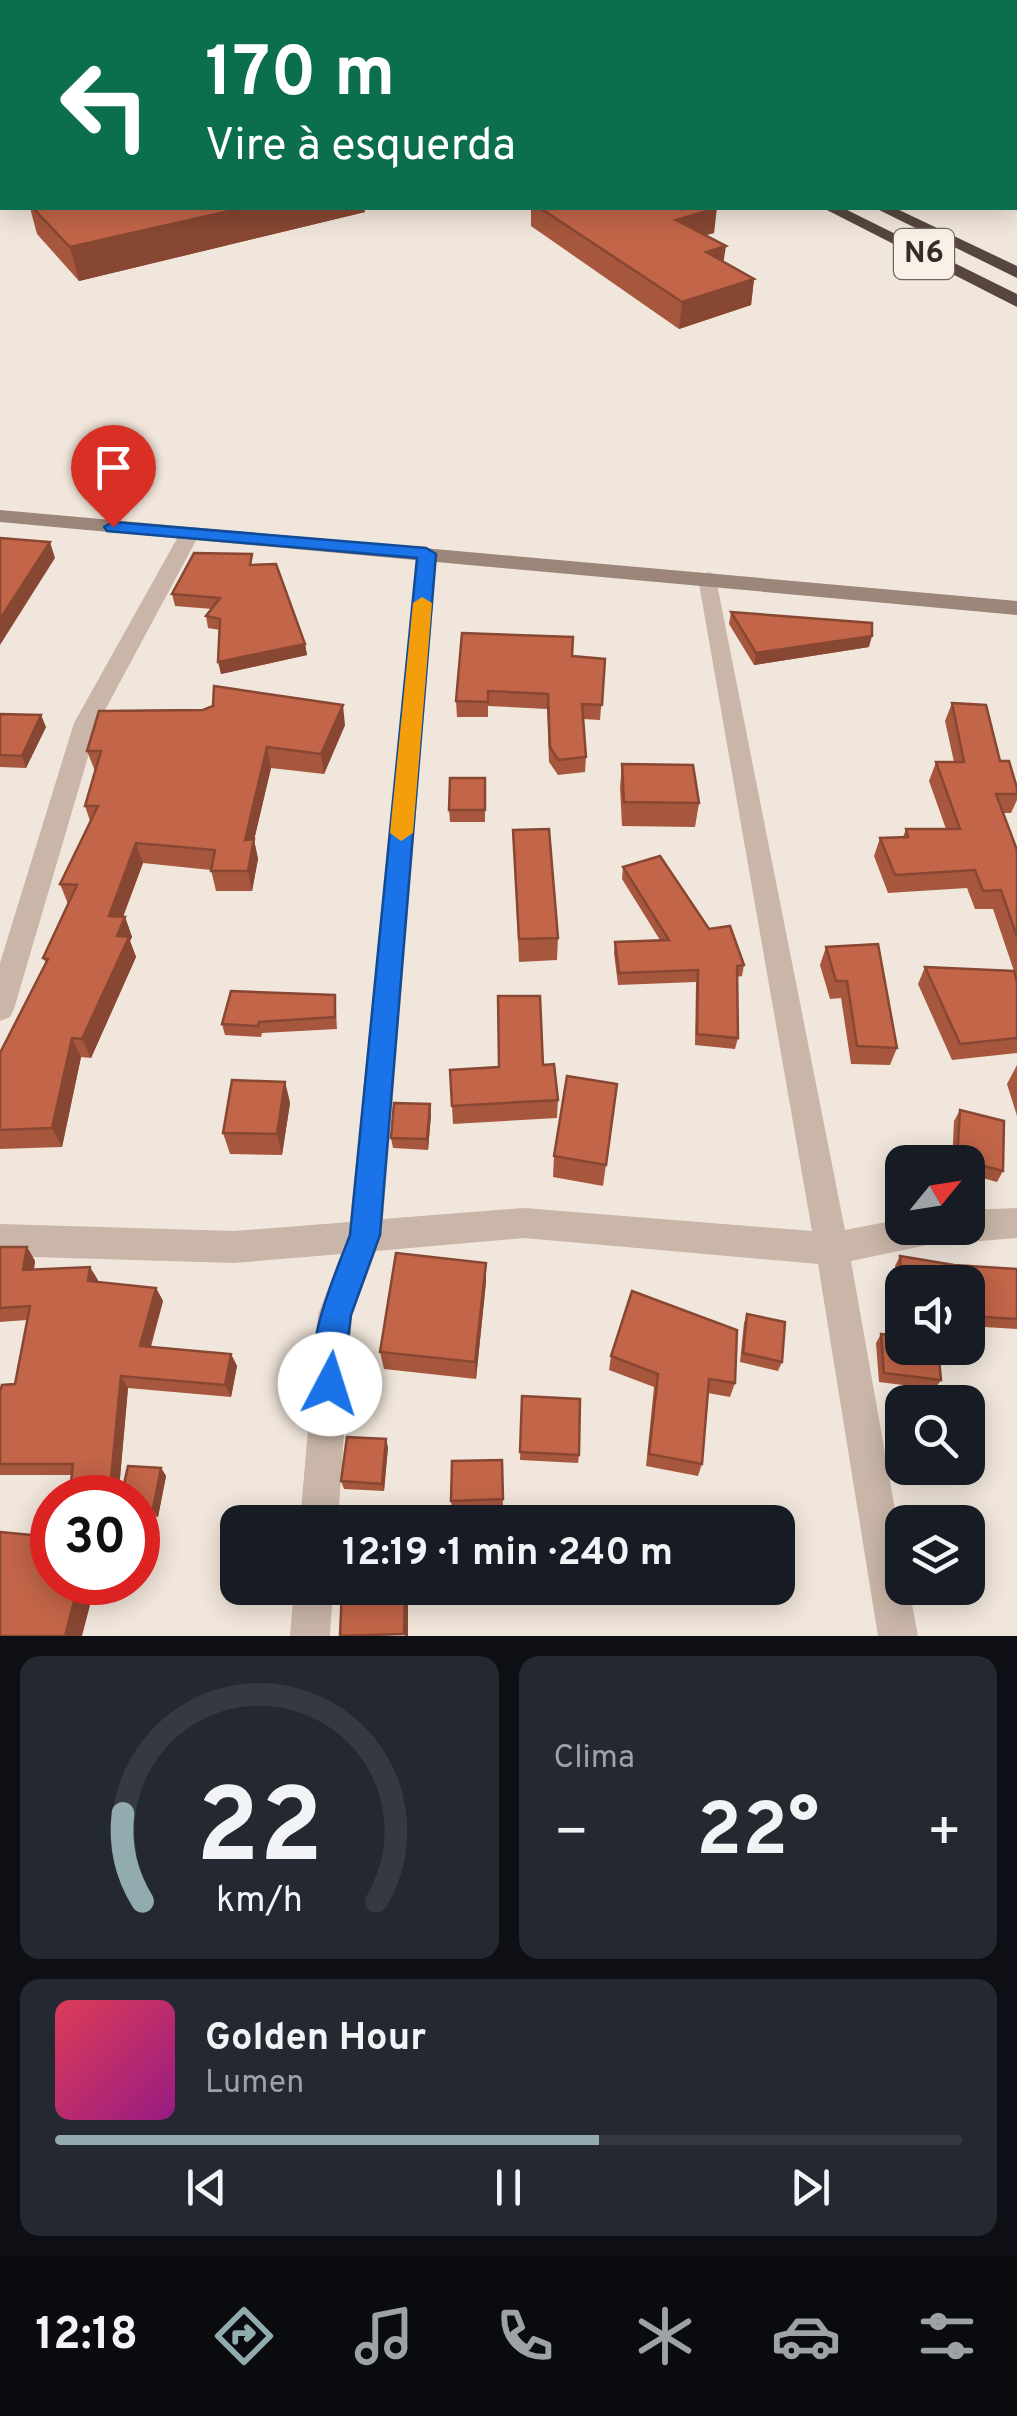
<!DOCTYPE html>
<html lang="pt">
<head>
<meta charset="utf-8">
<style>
  body { margin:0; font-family:Overpass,sans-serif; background:#242831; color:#f1f3f6; height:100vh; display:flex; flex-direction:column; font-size:38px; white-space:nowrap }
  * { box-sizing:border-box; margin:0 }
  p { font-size:32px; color:#9ea1a6 }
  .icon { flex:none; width:55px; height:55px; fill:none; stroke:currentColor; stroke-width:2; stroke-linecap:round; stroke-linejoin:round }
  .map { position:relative; height:1636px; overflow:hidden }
  .details { display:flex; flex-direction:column; gap:20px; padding:20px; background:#0d0f14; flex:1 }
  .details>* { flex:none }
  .banner { position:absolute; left:0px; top:0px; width:1018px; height:210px; box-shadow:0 5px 25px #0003; background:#0b6e4f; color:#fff; overflow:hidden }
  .needle { width:65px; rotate:60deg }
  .tools { position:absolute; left:885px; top:1145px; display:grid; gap:20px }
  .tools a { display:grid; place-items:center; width:100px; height:100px; border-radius:20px; background:#171b24; box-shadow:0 5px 25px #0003; font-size:50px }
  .speed { position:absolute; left:30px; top:1475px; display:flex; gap:20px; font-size:50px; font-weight:700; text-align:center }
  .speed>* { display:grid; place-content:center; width:130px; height:130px; border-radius:50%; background:#171b24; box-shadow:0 5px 25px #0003; line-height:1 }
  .speed .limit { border:15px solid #d22; background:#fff; color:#111 }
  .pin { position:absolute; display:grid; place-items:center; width:85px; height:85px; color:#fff; margin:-102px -42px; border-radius:50% 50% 50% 0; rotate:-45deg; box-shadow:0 0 10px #0007 }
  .pin .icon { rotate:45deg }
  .me { position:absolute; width:110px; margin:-55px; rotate:5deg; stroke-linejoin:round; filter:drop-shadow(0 0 8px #0008) }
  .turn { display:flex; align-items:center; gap:35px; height:210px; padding:0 40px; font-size:45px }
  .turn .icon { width:130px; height:130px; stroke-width:2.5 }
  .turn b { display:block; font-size:70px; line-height:85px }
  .big { font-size:75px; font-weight:700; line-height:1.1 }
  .details .widget { flex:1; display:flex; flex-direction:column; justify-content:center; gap:15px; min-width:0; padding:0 35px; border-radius:20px; background:#242831 }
  .details .dial { align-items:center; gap:0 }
  .dial svg { height:260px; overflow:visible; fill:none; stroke:#363941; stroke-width:7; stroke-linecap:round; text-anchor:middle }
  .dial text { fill:#f1f3f6; stroke:none }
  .song { display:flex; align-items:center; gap:30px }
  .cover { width:120px; height:120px; border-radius:15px; background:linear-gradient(135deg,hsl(350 70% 55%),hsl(310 70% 35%)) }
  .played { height:10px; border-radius:5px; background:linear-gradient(90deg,#92abae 60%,#363941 60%) }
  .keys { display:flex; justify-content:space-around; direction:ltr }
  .heat { display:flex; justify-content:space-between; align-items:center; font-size:55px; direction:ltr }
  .details .tiles { flex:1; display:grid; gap:20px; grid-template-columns:1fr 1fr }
  .widget:last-child { grid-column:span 2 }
  .trip { position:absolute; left:220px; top:1505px; width:575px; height:100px; border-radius:20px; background:#171b24; box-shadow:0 5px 25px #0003; font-weight:700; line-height:100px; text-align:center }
  .dock { display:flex; height:160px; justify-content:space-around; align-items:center; background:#090b0e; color:#9ea1a6 }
  .dock .icon { width:70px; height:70px }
  .dock .current { color:#92abae }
  .dock b { font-size:45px; color:#f1f3f6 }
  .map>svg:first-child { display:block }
</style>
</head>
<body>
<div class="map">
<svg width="1017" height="1636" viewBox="0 0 1017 1636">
  <rect width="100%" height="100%" fill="#f1e6db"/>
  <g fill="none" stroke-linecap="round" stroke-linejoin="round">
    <g fill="#c9b6a8" fill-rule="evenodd">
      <path d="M 479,0 L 493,0 L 494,2 L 482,2 Z"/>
      <rect x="1015" y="68" width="2" height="6"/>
      <rect x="1015" y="187" width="2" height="8"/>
      <path d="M 189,529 L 199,535 L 98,723 L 14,1009 L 10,1017 L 0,1021 L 0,963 L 74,723 L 179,535 Z"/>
      <path d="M 427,548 L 437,554 L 383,1219 L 524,1208 L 812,1231 L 698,578 L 708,572 L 715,574 L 845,1230 L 902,1219 L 902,1228 L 948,1228 L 944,1239 L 932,1244 L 851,1261 L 902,1549 L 902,1588 L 909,1588 L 918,1636 L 878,1636 L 818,1264 L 524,1238 L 376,1251 L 352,1315 L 338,1522 L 300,1522 L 318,1315 L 341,1254 L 234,1263 L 0,1256 L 0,1224 L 234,1231 L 350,1222 L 417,554 Z"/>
      <path d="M 1017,1208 L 1017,1238 L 968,1242 L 956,1237 L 952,1228 L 968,1228 L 968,1210 Z"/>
      <path d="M 294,1588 L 333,1588 L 330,1636 L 290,1636 Z"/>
    </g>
    <path fill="#9c8579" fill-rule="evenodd" d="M 0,510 L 1017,601 L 1017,615 L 0,522 Z"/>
    <g fill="#56463f" fill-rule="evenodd">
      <path d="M 412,0 L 428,0 L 429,2 L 414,2 Z"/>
      <path d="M 444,0 L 461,0 L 462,2 L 446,2 Z"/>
      <path d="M 823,208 L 843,208 L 1017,294 L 1017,307 Z"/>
      <path d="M 875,208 L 895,208 L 1017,266 L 1017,278 Z"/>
    </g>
  </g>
  <g fill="#a7573e">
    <path d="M 975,0 L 1017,0 L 1017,44 L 1015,43 L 1015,2 L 976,2 Z"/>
    <path d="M 30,208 L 364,208 L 365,212 L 79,281 L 37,234 Z"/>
    <path d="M 531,208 L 715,208 L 714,233 L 705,235 L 724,262 L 754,279 L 751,305 L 679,329 L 531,226 Z"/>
    <path d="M 254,565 L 305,644 L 307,655 L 221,674 L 220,630 L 208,628 L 206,616 L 212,609 L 175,606 L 172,594 Z"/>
    <path d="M 731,612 L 869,647 L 754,665 L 729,624 Z"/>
    <path d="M 572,656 L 605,659 L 600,720 L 583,719 L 586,757 L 585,772 L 558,775 L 549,762 L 547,709 L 488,706 L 488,717 L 457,717 L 456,701 Z"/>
    <path d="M 952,703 L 1000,761 L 1017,788 L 1017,800 L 1011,813 L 1003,813 L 1017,850 L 1017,1053 L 952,1060 L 918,984 L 925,967 L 1014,971 L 993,909 L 975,909 L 967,888 L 888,893 L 874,856 L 880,838 L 903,837 L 906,829 L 946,829 L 929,781 L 936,762 L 954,762 L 945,721 Z"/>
    <path d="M 0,714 L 46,727 L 26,768 L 0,767 Z"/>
    <path d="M 345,725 L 324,774 L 271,768 L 254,840 L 258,859 L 252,891 L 216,891 L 211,870 L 143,863 L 123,917 L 125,917 L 132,937 L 130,941 L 136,957 L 91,1058 L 81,1057 L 62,1147 L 0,1149 L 0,1053 L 46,963 L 43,958 L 68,904 L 60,884 L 90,821 L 85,806 L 95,771 L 87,751 Z"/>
    <path d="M 622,764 L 699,803 L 695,827 L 622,826 L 620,787 Z"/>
    <path d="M 485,778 L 485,822 L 450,822 L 449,810 Z"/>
    <path d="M 513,830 L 558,938 L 557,960 L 519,962 Z"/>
    <path d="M 623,867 L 709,929 L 744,965 L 742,976 L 737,977 L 738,1038 L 735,1049 L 695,1045 L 696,982 L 618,985 L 614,953 L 615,942 L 660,940 L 622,879 Z"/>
    <path d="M 826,947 L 897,1048 L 890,1065 L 851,1064 L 841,998 L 830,999 L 820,965 Z"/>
    <path d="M 335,995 L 337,1029 L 262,1033 L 261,1037 L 225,1035 L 222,1024 Z"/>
    <path d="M 543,1065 L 558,1100 L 557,1118 L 453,1124 L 450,1070 Z"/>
    <path d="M 1017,1065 L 1017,1116 L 1007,1084 Z"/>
    <path d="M 285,1082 L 290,1103 L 282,1155 L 230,1154 L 223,1133 Z"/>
    <path d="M 617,1084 L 603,1186 L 553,1177 L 554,1156 Z"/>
    <path d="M 960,1110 L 1003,1171 L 997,1182 L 968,1174 L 968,1162 L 952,1162 L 954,1121 Z"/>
    <path d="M 431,1115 L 428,1150 L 393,1148 L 391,1138 Z"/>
    <path d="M 0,1247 L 27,1247 L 35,1261 L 34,1269 L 98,1280 L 98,1282 L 156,1288 L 163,1301 L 151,1347 L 231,1354 L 237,1366 L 231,1397 L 128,1388 L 119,1489 L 80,1493 L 71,1483 L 72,1475 L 0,1475 L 0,1391 L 15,1384 L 27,1320 L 0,1322 Z"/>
    <path d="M 900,1256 L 954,1265 L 1017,1269 L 1017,1329 L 968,1326 L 968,1282 L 902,1282 L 902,1348 L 941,1380 L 935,1389 L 879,1382 L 876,1343 L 881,1334 L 898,1336 L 895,1266 Z"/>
    <path d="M 486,1263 L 486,1282 L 476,1379 L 384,1369 L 380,1352 Z"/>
    <path d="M 747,1314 L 782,1362 L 778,1371 L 740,1362 L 744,1323 Z"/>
    <path d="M 611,1356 L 735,1383 L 730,1397 L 708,1393 L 702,1464 L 698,1476 L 646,1466 L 654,1387 L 609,1370 Z"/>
    <path d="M 522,1396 L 579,1455 L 578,1463 L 520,1460 Z"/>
    <path d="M 388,1447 L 384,1491 L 344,1489 L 341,1481 Z"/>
    <path d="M 502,1460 L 503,1506 L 452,1508 L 451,1501 Z"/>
    <path d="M 161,1468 L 166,1476 L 158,1517 L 138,1515 L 138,1498 Z"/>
  </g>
  <g fill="#884732">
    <path d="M 242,208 L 364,208 L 365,212 L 79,281 L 70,247 Z"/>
    <path d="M 717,208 L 714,233 L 674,244 L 676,220 Z"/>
    <path d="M 726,246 L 722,272 L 706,252 Z"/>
    <path d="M 754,279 L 751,305 L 679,329 L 682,302 Z"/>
    <path d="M 50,542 L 55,558 L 0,645 L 0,619 Z"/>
    <path d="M 872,636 L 869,647 L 754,665 L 756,653 Z"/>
    <path d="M 305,644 L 307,655 L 221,674 L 218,662 Z"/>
    <path d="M 343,705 L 345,725 L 324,774 L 321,754 Z"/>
    <path d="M 41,715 L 46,727 L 26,768 L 22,756 Z"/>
    <path d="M 267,747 L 271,768 L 254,840 L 258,859 L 252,891 L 248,871 L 245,840 Z"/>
    <path d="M 136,843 L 143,863 L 116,935 L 109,916 Z"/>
    <path d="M 125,917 L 132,937 L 130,941 L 136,957 L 91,1058 L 82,1039 L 117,936 Z"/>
    <path d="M 72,1038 L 81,1057 L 62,1147 L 52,1128 Z"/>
    <path d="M 285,1082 L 290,1103 L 282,1155 L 277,1134 Z"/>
    <path d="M 430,1104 L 431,1115 L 428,1150 L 427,1139 Z"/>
    <path d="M 27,1247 L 35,1261 L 32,1283 L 23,1270 Z"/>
    <path d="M 486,1263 L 486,1282 L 476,1379 L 475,1362 Z"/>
    <path d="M 90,1267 L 98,1280 L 96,1294 L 88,1281 Z"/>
    <path d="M 156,1288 L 163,1301 L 147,1358 L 140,1346 Z"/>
    <path d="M 231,1354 L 237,1366 L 231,1397 L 225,1385 Z"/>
    <path d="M 121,1376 L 128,1388 L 119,1489 L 111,1478 Z"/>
    <path d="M 386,1439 L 388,1447 L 384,1491 L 382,1484 Z"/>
    <path d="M 161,1468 L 166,1476 L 158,1517 L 153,1509 Z"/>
    <path d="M 79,1582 L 96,1582 L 82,1636 L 65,1636 Z"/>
    <path d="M 405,1588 L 408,1588 L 408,1636 L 405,1636 L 404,1634 Z"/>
  </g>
  <g fill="#c26548" stroke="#884732" stroke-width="2.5">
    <path d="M 872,0 L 929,0 L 930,2 L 873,2 Z"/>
    <path d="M 988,0 L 1017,0 L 1017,23 L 1015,23 L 1015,2 L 989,2 Z"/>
    <path d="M 33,208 L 242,208 L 70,247 Z"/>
    <path d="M 540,208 L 717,208 L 676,220 L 726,246 L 706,252 L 754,279 L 682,302 Z"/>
    <path d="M 0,538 L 50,542 L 0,619 Z"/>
    <path d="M 194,553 L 252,554 L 250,565 L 276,564 L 305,644 L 218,662 L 220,619 L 206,616 L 220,598 L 172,594 Z"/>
    <path d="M 731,612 L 872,623 L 872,636 L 756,653 Z"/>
    <path d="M 462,633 L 573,637 L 572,656 L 605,659 L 602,705 L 582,704 L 586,757 L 558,760 L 550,747 L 548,694 L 488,691 L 488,702 L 456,701 Z"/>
    <path d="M 214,686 L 343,705 L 321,754 L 267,747 L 245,840 L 254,839 L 248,871 L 211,871 L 215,850 L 136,843 L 109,916 L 125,917 L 117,936 L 129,937 L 82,1039 L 72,1038 L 52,1128 L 0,1130 L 0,1053 L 48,959 L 43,958 L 77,885 L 60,884 L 98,806 L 85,806 L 101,751 L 87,751 L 99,711 L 203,710 L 213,706 Z"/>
    <path d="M 952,703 L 986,705 L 1000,761 L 1009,761 L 1017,788 L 1017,794 L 996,794 L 1017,850 L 1017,937 L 1001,890 L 983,891 L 975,870 L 895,875 L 880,838 L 908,837 L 906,829 L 960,829 L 936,762 L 964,762 Z"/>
    <path d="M 0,714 L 41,715 L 22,756 L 0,755 Z"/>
    <path d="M 622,764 L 693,765 L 699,803 L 624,802 Z"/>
    <path d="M 450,778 L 485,778 L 485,810 L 449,810 Z"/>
    <path d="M 549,829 L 558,938 L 519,939 L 513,830 Z"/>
    <path d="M 660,856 L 709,929 L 730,926 L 744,965 L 737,966 L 738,1038 L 697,1034 L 698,970 L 619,973 L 615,942 L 669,940 L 623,867 Z"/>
    <path d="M 878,944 L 897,1048 L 857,1046 L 847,981 L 836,981 L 826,947 Z"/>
    <path d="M 925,967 L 1014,971 L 1017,982 L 1017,1038 L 960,1044 Z"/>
    <path d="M 231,991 L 335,995 L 335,1017 L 259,1022 L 258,1026 L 222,1024 Z"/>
    <path d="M 498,996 L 540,996 L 543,1065 L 554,1064 L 558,1100 L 452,1106 L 450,1070 L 499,1067 Z"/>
    <path d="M 567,1076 L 617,1084 L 606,1165 L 554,1156 Z"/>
    <path d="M 232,1080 L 285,1082 L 277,1134 L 223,1133 Z"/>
    <path d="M 394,1103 L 430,1104 L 427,1139 L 391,1138 Z"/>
    <path d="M 960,1110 L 1004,1121 L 1003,1171 L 957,1159 Z"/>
    <path d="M 0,1247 L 27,1247 L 23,1270 L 90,1267 L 88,1281 L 156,1288 L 140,1346 L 231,1354 L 225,1385 L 121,1376 L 111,1478 L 71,1483 L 73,1464 L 0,1464 L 0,1391 L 2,1385 L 15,1384 L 30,1306 L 0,1308 Z"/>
    <path d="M 396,1253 L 486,1263 L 475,1362 L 380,1352 Z"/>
    <path d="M 900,1256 L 954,1265 L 1017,1269 L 1017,1319 L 968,1316 L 968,1282 L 902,1282 L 902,1298 Z"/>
    <path d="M 632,1291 L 737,1330 L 735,1383 L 709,1379 L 702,1464 L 649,1454 L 658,1374 L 611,1356 Z"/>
    <path d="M 747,1314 L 785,1322 L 782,1362 L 743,1353 Z"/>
    <path d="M 881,1334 L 902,1336 L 902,1348 L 938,1348 L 941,1380 L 884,1373 Z"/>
    <path d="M 522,1396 L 580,1399 L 579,1455 L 520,1452 Z"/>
    <path d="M 347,1437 L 386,1439 L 382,1484 L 341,1481 Z"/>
    <path d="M 502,1460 L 503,1499 L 451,1501 L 452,1461 Z"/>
    <path d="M 128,1466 L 161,1468 L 153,1509 L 138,1508 L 138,1498 L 121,1498 Z"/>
    <path d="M 667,1516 L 702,1517 L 703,1522 L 668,1522 Z"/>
    <path d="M 0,1532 L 52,1537 L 52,1582 L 79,1582 L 65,1636 L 0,1636 Z"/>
    <path d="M 342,1588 L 405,1588 L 404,1634 L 340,1636 Z"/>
  </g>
  <path fill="#1a73e8" stroke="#114b97" stroke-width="2.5" d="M 113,522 L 426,548 L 436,554 L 380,1235 L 351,1315 L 341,1395 L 330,1400 L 318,1395 C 300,1351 334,1278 350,1235 L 417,558 L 107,531 L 104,527 Z"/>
  <path fill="#f59e0b" d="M 422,597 L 432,603 L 413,833 L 401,841 L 390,833 L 413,603 Z"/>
  <g text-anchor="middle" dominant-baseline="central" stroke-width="8" stroke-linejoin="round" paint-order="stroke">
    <rect fill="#f9f1e7" stroke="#706761" stroke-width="2.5" x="894" y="229" width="60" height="50" rx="8"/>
    <g font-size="30" font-weight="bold" fill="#352c28">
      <text x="924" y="254">N6</text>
    </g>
  </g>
</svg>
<div class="tools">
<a><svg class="needle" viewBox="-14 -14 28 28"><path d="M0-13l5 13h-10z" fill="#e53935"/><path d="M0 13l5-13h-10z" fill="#9ea1a6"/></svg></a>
<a><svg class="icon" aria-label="sound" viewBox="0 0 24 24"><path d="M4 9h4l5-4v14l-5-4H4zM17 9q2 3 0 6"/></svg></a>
<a><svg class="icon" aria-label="search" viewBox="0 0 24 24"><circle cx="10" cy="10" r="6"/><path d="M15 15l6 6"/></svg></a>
<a><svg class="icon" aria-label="layers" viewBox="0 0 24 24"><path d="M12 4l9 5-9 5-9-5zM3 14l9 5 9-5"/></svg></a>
</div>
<div class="speed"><div class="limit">30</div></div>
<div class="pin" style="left:113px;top:527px;background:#d93025"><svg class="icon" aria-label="arrive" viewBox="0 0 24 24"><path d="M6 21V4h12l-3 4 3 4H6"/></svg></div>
<svg class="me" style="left:330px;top:1384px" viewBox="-20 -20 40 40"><circle r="19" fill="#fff"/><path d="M0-13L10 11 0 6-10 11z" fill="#1a73e8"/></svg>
<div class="trip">12:19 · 1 min · 240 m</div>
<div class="banner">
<div class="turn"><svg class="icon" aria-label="left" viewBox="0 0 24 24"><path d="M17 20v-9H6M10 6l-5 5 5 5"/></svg><div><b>170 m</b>Vire à esquerda</div></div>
</div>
</div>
<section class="details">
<div class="tiles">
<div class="widget dial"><svg viewBox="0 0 100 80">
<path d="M14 69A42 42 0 1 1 86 69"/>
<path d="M14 69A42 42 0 0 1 8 42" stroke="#92abae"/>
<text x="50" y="56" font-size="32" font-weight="700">22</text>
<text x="50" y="72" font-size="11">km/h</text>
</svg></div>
<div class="widget"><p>Clima</p>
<div class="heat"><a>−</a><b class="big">22°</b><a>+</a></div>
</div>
<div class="widget">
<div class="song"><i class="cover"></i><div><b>Golden Hour</b><p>Lumen</p></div></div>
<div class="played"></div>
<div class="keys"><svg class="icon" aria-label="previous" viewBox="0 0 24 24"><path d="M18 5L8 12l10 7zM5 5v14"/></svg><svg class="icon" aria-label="pause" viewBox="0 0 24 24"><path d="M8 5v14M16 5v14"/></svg><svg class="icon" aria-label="next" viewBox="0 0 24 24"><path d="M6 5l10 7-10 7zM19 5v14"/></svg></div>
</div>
</div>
</section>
<nav class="dock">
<b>12:18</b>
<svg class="icon current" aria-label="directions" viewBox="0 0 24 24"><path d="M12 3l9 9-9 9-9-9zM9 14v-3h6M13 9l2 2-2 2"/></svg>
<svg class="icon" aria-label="music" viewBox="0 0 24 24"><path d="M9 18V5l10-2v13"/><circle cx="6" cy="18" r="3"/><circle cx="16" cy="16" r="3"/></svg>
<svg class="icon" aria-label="phone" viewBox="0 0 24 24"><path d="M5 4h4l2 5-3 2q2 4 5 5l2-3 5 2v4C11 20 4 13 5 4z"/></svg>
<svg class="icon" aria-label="climate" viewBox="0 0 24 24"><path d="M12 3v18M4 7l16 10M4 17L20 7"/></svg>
<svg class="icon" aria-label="car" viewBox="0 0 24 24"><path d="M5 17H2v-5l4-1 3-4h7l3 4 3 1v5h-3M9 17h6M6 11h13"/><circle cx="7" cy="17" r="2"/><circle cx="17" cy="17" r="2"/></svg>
<svg class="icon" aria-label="filters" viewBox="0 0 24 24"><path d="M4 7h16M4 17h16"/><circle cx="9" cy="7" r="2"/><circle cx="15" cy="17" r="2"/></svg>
</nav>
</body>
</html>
